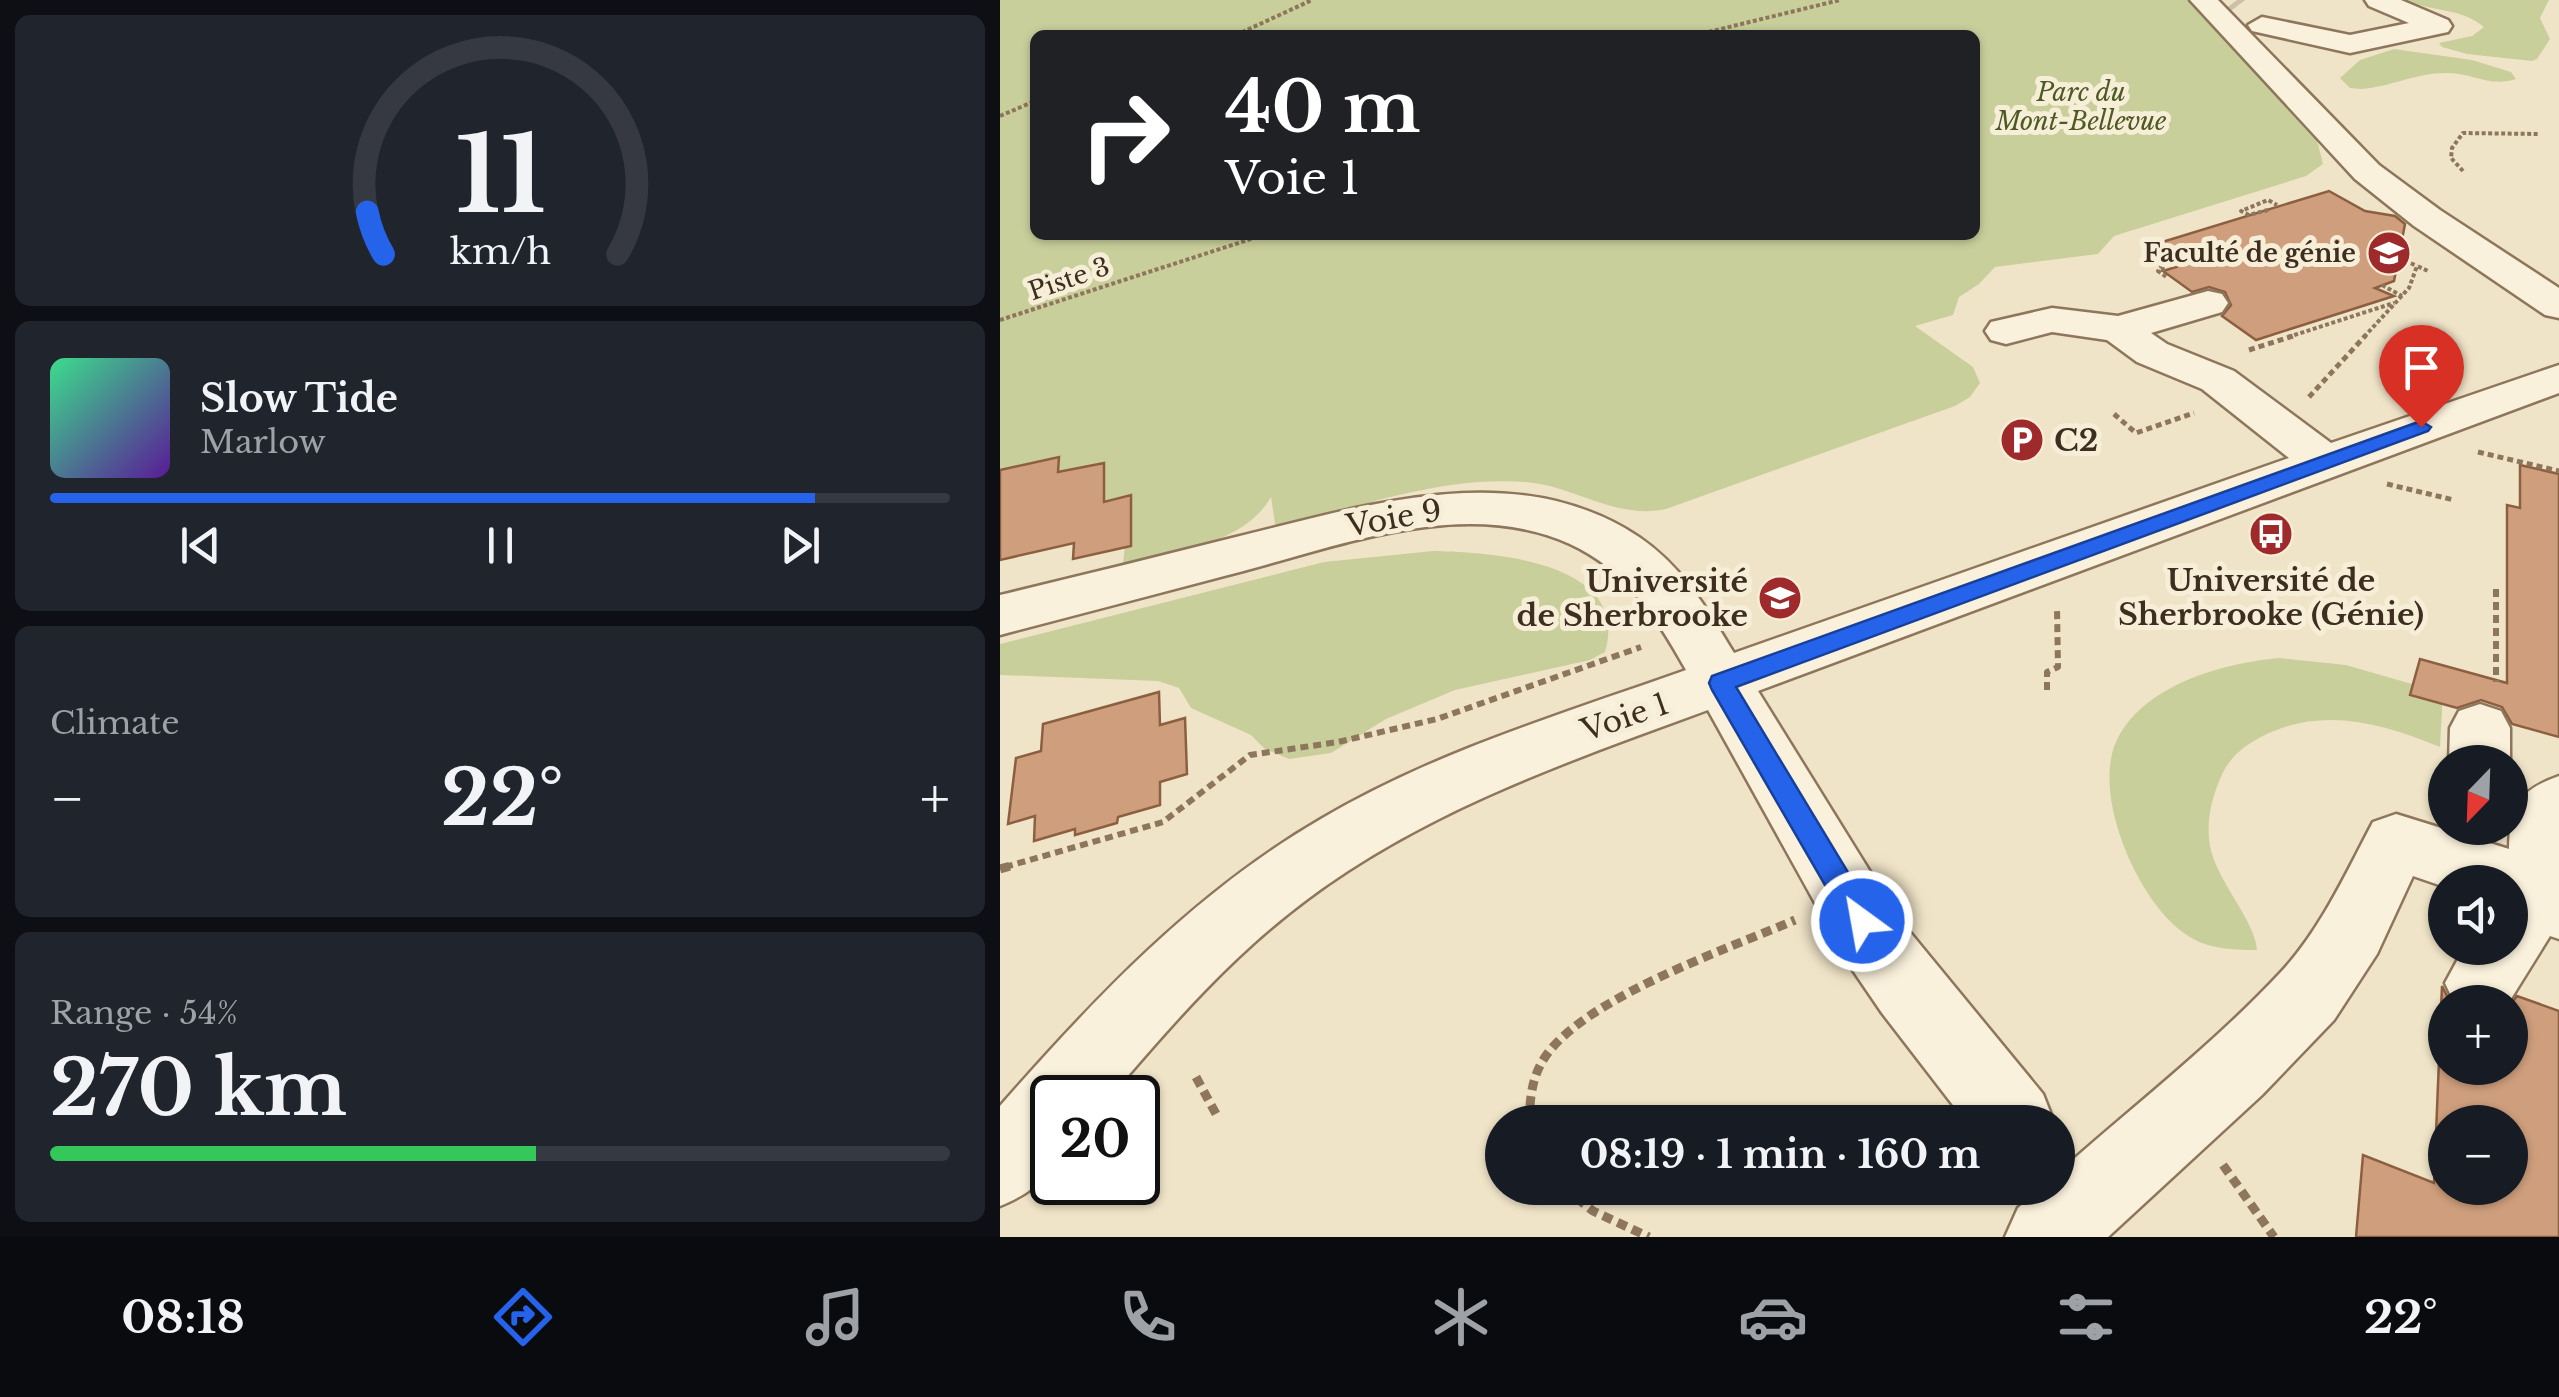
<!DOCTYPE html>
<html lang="en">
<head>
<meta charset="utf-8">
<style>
  body { margin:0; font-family:"Libre Baskerville",serif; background:#20242c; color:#f1f3f6; height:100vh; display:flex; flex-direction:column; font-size:38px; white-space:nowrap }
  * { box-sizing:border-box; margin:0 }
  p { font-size:32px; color:#9ea1a6 }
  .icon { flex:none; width:55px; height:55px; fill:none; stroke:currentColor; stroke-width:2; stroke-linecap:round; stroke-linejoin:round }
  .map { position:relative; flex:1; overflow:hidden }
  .panel { display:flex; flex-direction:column; gap:15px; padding:15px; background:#0d0f14; width:1000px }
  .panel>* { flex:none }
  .top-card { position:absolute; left:30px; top:30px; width:950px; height:210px; border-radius:15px; box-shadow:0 2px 8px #0004; background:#202124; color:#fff; overflow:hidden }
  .needle { width:65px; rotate:203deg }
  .controls { position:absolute; left:1428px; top:745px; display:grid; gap:20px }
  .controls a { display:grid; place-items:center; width:100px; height:100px; border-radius:50%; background:#171b24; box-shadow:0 2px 8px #0004; font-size:50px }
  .speed { position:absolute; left:30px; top:1075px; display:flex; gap:20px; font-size:50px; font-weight:700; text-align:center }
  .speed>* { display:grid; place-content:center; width:130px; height:130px; border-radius:50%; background:#171b24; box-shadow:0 2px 8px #0004; line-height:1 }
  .speed .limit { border:5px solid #111; border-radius:15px; background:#fff; color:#111 }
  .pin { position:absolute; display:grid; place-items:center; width:85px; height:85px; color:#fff; margin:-102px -42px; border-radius:50% 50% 50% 0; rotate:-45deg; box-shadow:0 0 10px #0007 }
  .pin .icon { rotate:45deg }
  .me { position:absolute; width:110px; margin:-55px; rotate:328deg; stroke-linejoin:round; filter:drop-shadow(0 0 8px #0008) }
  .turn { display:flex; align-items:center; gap:35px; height:210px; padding:0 30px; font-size:45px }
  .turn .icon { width:130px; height:130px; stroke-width:2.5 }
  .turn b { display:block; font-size:70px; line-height:85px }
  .big { font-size:75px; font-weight:700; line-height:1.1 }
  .panel .card { flex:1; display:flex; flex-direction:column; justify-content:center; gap:15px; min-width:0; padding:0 35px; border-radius:15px; background:#20242c }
  .panel .dial { align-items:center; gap:0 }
  .dial svg { height:260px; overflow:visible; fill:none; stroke:#363941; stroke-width:7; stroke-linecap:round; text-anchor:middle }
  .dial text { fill:#f1f3f6; stroke:none }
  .song { display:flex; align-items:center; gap:30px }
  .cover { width:120px; height:120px; border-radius:15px; background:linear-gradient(135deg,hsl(150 70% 55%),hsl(270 70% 35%)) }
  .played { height:10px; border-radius:5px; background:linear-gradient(90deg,#2563eb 85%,#363941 85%) }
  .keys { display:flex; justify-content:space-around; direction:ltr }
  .heat { display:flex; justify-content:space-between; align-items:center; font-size:55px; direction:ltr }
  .charge { height:15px; border-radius:8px; background:linear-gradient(90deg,#34c759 54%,#363941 0) }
  .trip { position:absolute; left:485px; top:1105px; width:590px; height:100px; border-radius:50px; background:#171b24; box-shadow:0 2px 8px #0004; font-weight:700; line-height:100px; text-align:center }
  .tabs { display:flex; height:160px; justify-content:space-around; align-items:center; background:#090b0e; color:#9ea1a6 }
  .tabs .icon { width:70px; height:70px }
  .tabs .on { color:#2563eb }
  .tabs b { font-size:45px; color:#f1f3f6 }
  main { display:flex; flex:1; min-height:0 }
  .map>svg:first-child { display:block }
</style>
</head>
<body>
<main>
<section class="panel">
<div class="card dial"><svg viewBox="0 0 100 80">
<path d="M14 69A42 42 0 1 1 86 69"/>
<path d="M14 69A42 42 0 0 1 9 56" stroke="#2563eb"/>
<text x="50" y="56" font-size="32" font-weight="700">11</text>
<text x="50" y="72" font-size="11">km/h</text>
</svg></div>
<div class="card">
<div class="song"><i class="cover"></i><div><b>Slow Tide</b><p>Marlow</p></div></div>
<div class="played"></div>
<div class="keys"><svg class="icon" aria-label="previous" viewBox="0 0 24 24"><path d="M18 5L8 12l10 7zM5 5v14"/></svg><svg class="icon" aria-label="pause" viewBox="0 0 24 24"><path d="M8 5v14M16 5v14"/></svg><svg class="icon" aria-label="next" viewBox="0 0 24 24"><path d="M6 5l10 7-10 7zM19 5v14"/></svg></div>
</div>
<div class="card"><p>Climate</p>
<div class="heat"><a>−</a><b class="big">22°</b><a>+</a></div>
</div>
<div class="card"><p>Range · 54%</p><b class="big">270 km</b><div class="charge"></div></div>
</section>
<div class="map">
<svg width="1559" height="1237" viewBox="0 0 1559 1237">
  <rect width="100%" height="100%" fill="#f0e4c8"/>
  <g fill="#c9cf9b" fill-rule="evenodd">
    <path d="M 0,0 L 1188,0 L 1316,136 L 1323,164 L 1306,176 L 1114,236 L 1098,254 L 995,267 L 979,284 L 959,297 L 953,315 L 915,326 L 973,367 L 980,383 L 970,397 L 955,406 L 666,509 C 615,520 573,485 525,482 C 441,476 355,507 276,530 L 271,497 C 244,545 172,552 123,564 L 130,496 L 104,501 L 104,463 L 58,473 L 58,457 L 0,470 ZM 35,35 L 975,35 L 975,235 L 35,235 Z"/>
    <path d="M 1407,0 L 1549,0 L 1540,18 L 1550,39 L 1537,59 L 1532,61 L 1467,54 L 1442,47 L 1439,43 L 1472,36 L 1484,27 C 1460,7 1434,13 1407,0 Z"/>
    <path d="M 1394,49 L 1472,60 L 1511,72 L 1516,79 C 1490,88 1471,72 1446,73 C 1416,73 1390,87 1361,89 L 1350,88 L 1340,78 L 1360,60 Z"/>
    <path d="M 433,551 C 491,552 632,561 605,652 L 590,660 L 455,690 L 386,719 L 331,753 L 289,759 L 265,749 L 251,735 L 191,708 L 179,688 L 158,681 L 0,675 L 0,644 L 324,562 Z"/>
    <path d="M 1279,658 L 1346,665 L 1443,693 L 1440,747 C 1384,724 1327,707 1269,733 C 1246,744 1230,755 1220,779 C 1211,800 1206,823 1210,846 C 1217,882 1255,920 1257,950 C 1231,950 1205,949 1184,933 C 1138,901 1092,796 1116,742 C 1142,685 1223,663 1279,658 Z"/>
  </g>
  <g fill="#cf9f7d" stroke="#8d5f41" stroke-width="2.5" fill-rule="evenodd">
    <path d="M 1329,191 L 1365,211 L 1395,216 L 1405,224 L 1394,281 L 1375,288 L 1394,296 L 1256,340 L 1222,316 L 1231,305 L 1225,292 L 1209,287 L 1192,292 L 1163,271 L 1176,267 L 1146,247 Z"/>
    <path d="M 59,457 L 58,472 L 104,463 L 104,502 L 131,495 L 131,546 L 73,559 L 74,543 L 0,560 L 0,470 Z"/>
    <path d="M 1520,465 L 1559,474 L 1559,737 L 1512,724 L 1502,707 L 1481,700 L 1457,708 L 1410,695 L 1420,659 L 1507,683 L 1507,505 L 1520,508 Z"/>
    <path d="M 159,692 L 160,725 L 185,718 L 187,774 L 160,782 L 160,805 L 118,817 L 117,823 L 75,835 L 75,829 L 34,841 L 35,816 L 8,824 L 16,758 L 41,751 L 43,724 Z"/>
    <path d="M 1442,986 L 1450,1002 L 1445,1002 L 1445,1068 L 1510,1068 L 1510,1005 L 1517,996 L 1559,1011 L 1559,1237 L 1356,1237 L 1363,1155 L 1434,1183 ZM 1445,1122 L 1510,1122 L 1510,1188 L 1445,1188 Z"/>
  </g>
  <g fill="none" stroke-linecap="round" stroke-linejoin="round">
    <path stroke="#ccc0a6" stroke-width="30" stroke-dasharray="30 15" stroke-linecap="butt" d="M 1237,0 L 1240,4"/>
    <defs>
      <g id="minor">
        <path d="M 1190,0 L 1218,0 L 1379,165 L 1440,210 L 1559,288 L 1559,318 L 1545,315 L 1414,226 L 1355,179 Z"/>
        <path d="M 1365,0 L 1401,0 L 1448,20 L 1452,26 L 1448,32 L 1350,53 L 1252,31 L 1248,25 L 1262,17 L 1350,35 L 1409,23 L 1369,6 Z"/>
        <path d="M 1208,291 L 1222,294 L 1228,303 L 1222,312 L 1151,333 L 1167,344 L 1234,371 L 1331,443 L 1559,365 L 1559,393 L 758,691 L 900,920 L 1043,1094 L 1054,1122 L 966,1122 L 882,1013 L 850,966 L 708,710 C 569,761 429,809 309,898 C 233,954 170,1026 109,1098 L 52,1098 C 52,1156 62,1180 0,1206 L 0,1106 C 94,999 195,892 321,819 C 434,752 562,714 686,670 C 656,617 628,571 570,544 C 462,495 335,548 228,575 C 152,595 76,615 0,635 L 0,595 C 79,576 157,557 236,537 C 365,506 516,455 639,537 C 683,567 707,609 734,653 L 1289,458 L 1202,389 L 1137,362 L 1107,340 L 1052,332 L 1006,344 L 991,340 L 985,331 L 991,322 L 1052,308 L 1118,316 Z"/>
        <path d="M 1480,704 L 1501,711 L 1510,728 L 1510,764 L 1449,762 L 1450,728 L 1459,711 Z"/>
        <path d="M 1559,776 L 1559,939 L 1550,936 L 1509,1002 L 1454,1002 L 1445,983 L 1464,948 L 1510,948 L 1510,882 L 1445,882 L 1445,887 L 1413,876 L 1377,954 L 1334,1020 L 1262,1095 L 1108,1237 L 1005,1237 L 1018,1208 L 1041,1188 L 1058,1188 L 1058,1173 C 1132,1107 1213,1045 1281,972 C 1321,929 1346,873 1373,822 L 1396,814 L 1509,849 C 1510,807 1517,791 1559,776 Z"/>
      </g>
    </defs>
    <use href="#minor" stroke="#8d765c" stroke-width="5"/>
    <g stroke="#8d765c" stroke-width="4" stroke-dasharray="4 2.5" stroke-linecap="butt">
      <path d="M 236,35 L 312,0"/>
      <path d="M 696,35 L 840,0"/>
      <path d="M 0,116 L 35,101"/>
      <path d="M 1463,171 L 1451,158 L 1452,148 L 1463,133 L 1538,134"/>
      <path d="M 1268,210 L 1249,215 L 1241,211 L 1268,200 L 1277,205"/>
      <path d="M 1148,255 L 1173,265"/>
      <path d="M 1149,258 L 1165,269 L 1158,271 L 1168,278"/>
      <path d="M 1399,258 L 1417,266"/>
      <path d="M 1382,285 L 1402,296"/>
      <path d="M 0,320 L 263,235"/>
      <path d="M 1288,337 L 1394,303"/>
      <path d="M 1364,337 L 1409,288 L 1417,266 L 1428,271"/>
    </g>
    <g stroke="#8d765c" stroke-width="5" stroke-dasharray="6 4" stroke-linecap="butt">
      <path d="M 1249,350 L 1296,335"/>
      <path d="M 1309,397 L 1366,335"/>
      <path d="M 1114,414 L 1136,433 L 1194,413"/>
      <path d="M 1478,452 L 1559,471"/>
      <path d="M 1387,484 L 1454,500"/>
    </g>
    <g stroke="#8d765c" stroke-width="6" stroke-dasharray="8 5" stroke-linecap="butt">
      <path d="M 1496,589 L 1496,682"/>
      <path d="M 1047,690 L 1047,672 L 1058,667 L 1057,607"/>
      <path d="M 5,867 L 163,822 L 250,755 L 338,742 L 437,719 L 641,647"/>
    </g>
    <g stroke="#8d765c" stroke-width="9" stroke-dasharray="10 6" stroke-linecap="butt">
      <path d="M 0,869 L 14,865"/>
      <path d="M 196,1077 L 216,1114"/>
      <path d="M 529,1122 C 530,1101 531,1081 542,1062 C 577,1000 728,949 795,920"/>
      <path d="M 1223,1165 L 1274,1237"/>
      <path d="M 564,1188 L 593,1211 L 649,1237"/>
    </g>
    <use href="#minor" fill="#faf1dc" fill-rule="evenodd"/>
  </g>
  <path fill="#2563eb" stroke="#184099" stroke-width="2.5" d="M 1421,421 L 1431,427 L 1428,431 L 736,687 L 872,912 L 876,921 L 872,930 L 862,934 L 851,930 L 712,690 L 709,683 L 712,676 Z"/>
  <defs>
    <symbol id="university-disc" viewBox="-11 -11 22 22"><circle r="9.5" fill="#9e2a2b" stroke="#f7eed8"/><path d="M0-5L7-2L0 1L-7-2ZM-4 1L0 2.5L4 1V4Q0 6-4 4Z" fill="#fff"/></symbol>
    <symbol id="parking-disc" viewBox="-11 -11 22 22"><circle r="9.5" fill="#9e2a2b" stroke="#f7eed8"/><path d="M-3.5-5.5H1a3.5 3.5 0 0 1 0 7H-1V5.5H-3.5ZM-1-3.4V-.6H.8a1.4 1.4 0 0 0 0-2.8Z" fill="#fff"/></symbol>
    <symbol id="bus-disc" viewBox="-11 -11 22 22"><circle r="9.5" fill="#9e2a2b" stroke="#f7eed8"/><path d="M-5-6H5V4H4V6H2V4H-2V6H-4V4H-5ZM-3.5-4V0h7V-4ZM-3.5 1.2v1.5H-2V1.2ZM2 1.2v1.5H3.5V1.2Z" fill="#fff"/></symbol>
  </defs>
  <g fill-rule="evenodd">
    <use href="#university-disc" x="1364" y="228" width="50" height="50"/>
    <use href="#parking-disc" x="997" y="415" width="50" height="50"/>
    <use href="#bus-disc" x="1246" y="509" width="50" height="50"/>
    <use href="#university-disc" x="755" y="573" width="50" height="50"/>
  </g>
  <g text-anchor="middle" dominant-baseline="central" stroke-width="10" stroke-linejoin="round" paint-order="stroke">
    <g font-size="25" font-style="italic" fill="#4d5a26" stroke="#f7eed8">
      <text x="1081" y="92">Parc du<tspan x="1081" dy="29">Mont-Bellevue</tspan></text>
    </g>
    <g font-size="25" font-weight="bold" fill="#3d2e20" stroke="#f7eed8" text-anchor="end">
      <text x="1356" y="253">Faculté de génie</text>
    </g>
    <g font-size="25" fill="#3d2e20" stroke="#f7eed8">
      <text transform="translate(69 279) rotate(-19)">Piste 3</text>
    </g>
    <g font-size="30" font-weight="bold" fill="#3d2e20" stroke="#f7eed8" text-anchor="start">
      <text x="1054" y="440">C2</text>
      <text x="1271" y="580" text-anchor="middle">Université de<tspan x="1271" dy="34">Sherbrooke (Génie)</tspan></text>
      <text x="748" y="581" text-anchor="end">Université<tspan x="748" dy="34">de Sherbrooke</tspan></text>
    </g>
    <g font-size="30" fill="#3d2e20" stroke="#f7eed8">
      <text transform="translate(394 518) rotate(-10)">Voie 9</text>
      <text transform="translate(625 717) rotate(-19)">Voie 1</text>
    </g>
  </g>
</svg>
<div class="controls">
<a><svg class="needle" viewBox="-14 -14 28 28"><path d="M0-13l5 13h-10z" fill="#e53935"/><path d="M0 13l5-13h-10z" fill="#9ea1a6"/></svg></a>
<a><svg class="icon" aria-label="sound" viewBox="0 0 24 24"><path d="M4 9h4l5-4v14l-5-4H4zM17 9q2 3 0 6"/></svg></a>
<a>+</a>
<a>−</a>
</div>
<div class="speed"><div class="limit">20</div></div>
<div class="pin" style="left:1421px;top:427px;background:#d93025"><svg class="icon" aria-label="arrive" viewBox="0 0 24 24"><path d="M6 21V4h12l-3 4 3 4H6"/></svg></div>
<svg class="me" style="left:862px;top:921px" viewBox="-20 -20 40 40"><circle r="17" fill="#2563eb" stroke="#fff" stroke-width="3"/><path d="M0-11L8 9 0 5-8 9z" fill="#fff"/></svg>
<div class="trip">08:19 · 1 min · 160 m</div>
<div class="top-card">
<div class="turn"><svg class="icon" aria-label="right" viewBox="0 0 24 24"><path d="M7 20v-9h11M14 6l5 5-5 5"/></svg><div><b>40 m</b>Voie 1</div></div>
</div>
</div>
</main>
<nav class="tabs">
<b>08:18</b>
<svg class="icon on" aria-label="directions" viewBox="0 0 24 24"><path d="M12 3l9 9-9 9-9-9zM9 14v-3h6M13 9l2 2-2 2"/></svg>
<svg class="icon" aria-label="music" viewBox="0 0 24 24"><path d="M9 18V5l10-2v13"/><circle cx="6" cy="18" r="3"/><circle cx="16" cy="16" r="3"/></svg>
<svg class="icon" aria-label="phone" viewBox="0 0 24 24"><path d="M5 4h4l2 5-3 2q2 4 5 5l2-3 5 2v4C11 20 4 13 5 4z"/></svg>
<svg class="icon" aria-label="climate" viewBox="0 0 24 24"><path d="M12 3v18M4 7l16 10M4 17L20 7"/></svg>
<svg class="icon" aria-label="car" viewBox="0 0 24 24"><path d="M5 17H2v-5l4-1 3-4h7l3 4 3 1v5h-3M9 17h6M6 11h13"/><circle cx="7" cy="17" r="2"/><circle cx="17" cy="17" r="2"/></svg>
<svg class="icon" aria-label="filters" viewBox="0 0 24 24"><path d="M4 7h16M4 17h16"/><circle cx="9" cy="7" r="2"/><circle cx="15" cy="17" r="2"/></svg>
<b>22°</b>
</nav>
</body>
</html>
